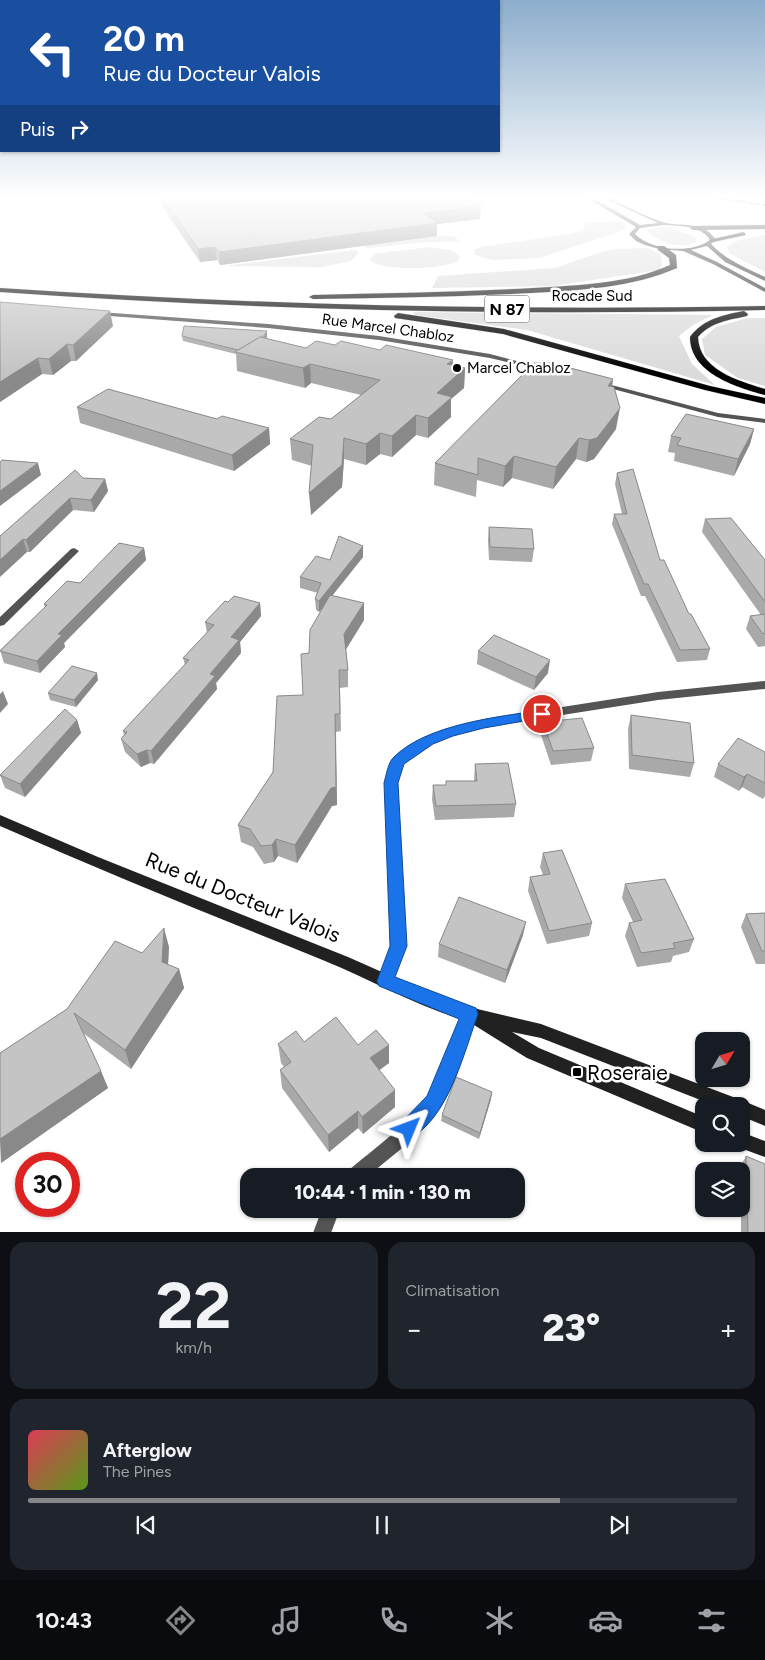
<!DOCTYPE html>
<html lang="fr">
<head>
<meta charset="utf-8">
<style>
  body { margin:0; font-family:Figtree,sans-serif; background:#20242c; color:#f1f3f6; height:100vh; display:flex; flex-direction:column; font-size:19px; white-space:nowrap }
  * { box-sizing:border-box; margin:0 }
  p { font-size:16px; color:#9ea1a6 }
  .icon { flex:none; width:28px; height:28px; fill:none; stroke:currentColor; stroke-width:2; stroke-linecap:round; stroke-linejoin:round }
  .map { position:relative; height:1232px; overflow:hidden }
  .panel { display:flex; flex-direction:column; gap:10px; padding:10px; background:#0d0f14; flex:1 }
  .panel>* { flex:none }
  .banner { position:absolute; left:0px; top:0px; width:500px; height:152px; box-shadow:0 1px 4px #0004; background:#1a4fa0; color:#fff; overflow:hidden }
  .needle { width:32px; rotate:52deg }
  .fabs { position:absolute; left:695px; top:1032px; display:grid; gap:10px }
  .fabs a { display:grid; place-items:center; width:55px; height:55px; border-radius:10px; background:#171b24; box-shadow:0 1px 4px #0004; font-size:25px }
  .speed { position:absolute; left:15px; top:1152px; display:flex; gap:10px; font-size:25px; font-weight:700; text-align:center }
  .speed>* { display:grid; place-content:center; width:65px; height:65px; border-radius:50%; background:#171b24; box-shadow:0 1px 4px #0004; line-height:1 }
  .speed .limit { border:8px solid #d22; background:#fff; color:#111 }
  .pin { position:absolute; display:grid; place-items:center; width:42px; height:42px; color:#fff; margin:-21px; border:2px solid #fff; border-radius:50%; box-shadow:0 1px 5px #0007 }
  .me { position:absolute; width:55px; margin:-28px; rotate:46deg; stroke-linejoin:round; filter:drop-shadow(0 0 4px #0008) }
  .turn { display:flex; align-items:center; gap:18px; height:105px; padding:0 20px; font-size:22px }
  .turn .icon { width:65px; height:65px; stroke-width:2.5 }
  .turn b { display:block; font-size:35px; line-height:42px }
  .then { display:flex; align-items:center; height:48px; padding:0 20px; background:#0003; gap:10px; font-size:19px }
  .big { font-size:38px; font-weight:800; line-height:1.1 }
  .panel .widget { flex:1; display:flex; flex-direction:column; justify-content:center; gap:8px; min-width:0; padding:0 18px; border-radius:15px; background:#20242c }
  .panel .dial { align-items:center; gap:0 }
  .dial b { font-size:65px; line-height:1 }
  .song { display:flex; align-items:center; gap:15px }
  .cover { width:60px; height:60px; border-radius:8px; background:linear-gradient(135deg,hsl(350 70% 55%),hsl(90 70% 35%)) }
  .played { height:5px; border-radius:2px; background:linear-gradient(90deg,#858687 75%,#363941 75%) }
  .keys { display:flex; justify-content:space-around; direction:ltr }
  .heat { display:flex; justify-content:space-between; align-items:center; font-size:28px; direction:ltr }
  .panel .tiles { flex:1; display:grid; gap:10px; grid-template-columns:1fr 1fr }
  .widget:last-child { grid-column:span 2 }
  .trip { position:absolute; left:240px; top:1168px; width:285px; height:50px; border-radius:15px; background:#171b24; box-shadow:0 1px 4px #0004; font-weight:800; line-height:50px; text-align:center }
  .tab-bar { display:flex; height:80px; justify-content:space-around; align-items:center; background:#090b0e; color:#9ea1a6 }
  .tab-bar .icon { width:35px; height:35px }
  .tab-bar .active { color:#858687 }
  .tab-bar b { font-size:22px; color:#f1f3f6 }
  .map>svg:first-child { display:block }
</style>
</head>
<body>
<div class="map">
<svg width="765" height="1233" viewBox="0 0 765 1233">
  <rect width="100%" height="100%" fill="#fff"/>
  <g fill="#dbdbdb">
    <path d="M 621,221 L 626,224 L 626,228 L 619,232 L 539,258 L 492,260 L 475,255 L 474,250 L 481,247 L 569,234 L 582,231 L 585,227 L 583,223 Z"/>
    <path d="M 670,227 L 694,237 L 698,242 C 679,250 659,243 645,229 Z"/>
    <path d="M 765,235 L 765,272 L 729,253 L 727,246 L 739,240 Z"/>
    <path d="M 437,236 L 453,236 L 461,242 L 428,242 L 367,248 L 363,245 Z"/>
    <path d="M 429,247 L 450,250 L 460,256 L 458,261 C 444,269 382,272 370,260 L 374,254 Z"/>
    <path d="M 648,248 L 661,254 L 662,265 L 659,270 L 553,286 L 432,288 L 438,276 L 555,268 L 598,253 L 615,249 Z"/>
    <path d="M 354,250 L 359,252 L 351,261 L 322,267 L 223,266 Z"/>
    <path d="M 414,312 L 713,315 L 693,325 L 679,336 L 692,364 L 715,385 L 527,330 L 415,315 Z"/>
    <path d="M 747,318 L 765,318 L 765,386 L 738,378 L 705,355 L 702,339 L 716,327 Z"/>
  </g>
  <g fill="none" stroke-linecap="round" stroke-linejoin="round">
    <defs>
      <g id="trunk">
        <path d="M 765,225 L 765,229 L 693,230 L 690,228 L 693,226 Z"/>
        <path d="M 744,232 L 746,235 L 713,242 L 709,240 Z"/>
        <path d="M 658,246 L 664,246 L 676,255 L 677,268 C 631,288 580,290 531,293 C 458,297 386,298 313,299 L 309,297 L 313,295 C 386,293 460,292 533,288 C 579,285 628,284 670,265 L 669,258 L 658,250 Z"/>
        <path d="M 0,288 C 255,305 509,311 765,306 L 765,310 C 509,316 255,310 0,292 Z"/>
        <path d="M 744,311 L 748,314 L 747,316 C 729,320 711,322 698,337 C 699,370 739,381 765,389 L 765,395 C 736,387 690,373 690,337 C 703,319 723,315 744,311 Z"/>
        <path d="M 398,313 L 504,329 L 710,386 L 765,398 L 765,404 L 705,390 L 503,334 L 395,318 L 394,316 Z"/>
      </g>
    </defs>
    <use href="#trunk" stroke="#dbdbdb" stroke-width="1"/>
    <g fill="#545454" fill-rule="evenodd">
      <path d="M 99,312 L 268,324 L 379,336 L 490,354 L 548,369 L 545,371 L 490,358 L 379,340 L 268,328 L 97,315 L 97,313 Z"/>
      <path d="M 600,382 L 718,413 L 765,419 L 765,423 L 718,417 L 598,385 L 597,384 Z"/>
      <path d="M 74,548 L 79,551 L 77,553 L 4,625 L 0,626 L 0,617 L 71,549 Z"/>
      <path d="M 765,681 L 765,689 L 658,700 L 485,727 L 453,735 L 433,743 L 403,764 L 397,783 L 406,946 L 390,986 L 385,988 L 380,986 L 378,981 L 392,946 L 385,783 L 394,759 L 425,737 L 450,728 L 485,719 L 658,692 Z"/>
      <path d="M 469,1007 L 474,1009 L 477,1014 C 466,1045 459,1079 441,1107 C 422,1135 393,1155 368,1176 L 346,1176 L 349,1170 C 382,1142 420,1117 439,1078 C 450,1056 454,1031 464,1009 Z"/>
      <path d="M 322,1209 L 340,1209 L 331,1233 L 313,1233 Z"/>
    </g>
    <g fill="#212121" fill-rule="evenodd">
      <path d="M 587,198 L 593,198 L 640,225 L 658,223 L 603,198 L 610,198 C 627,206 645,217 663,222 C 682,228 702,219 716,240 L 711,244 C 726,260 746,268 765,277 L 765,281 L 725,262 L 707,246 L 691,250 L 717,262 L 765,288 L 765,292 L 713,264 L 683,251 L 659,249 L 645,245 L 636,241 L 629,234 L 636,227 ZM 664,225 C 679,226 701,225 710,240 C 691,254 652,251 635,234 L 640,228 Z"/>
      <path d="M 0,815 L 98,857 L 348,957 L 436,996 L 469,1007 L 541,1024 L 741,1100 L 765,1110 L 765,1126 L 741,1116 L 741,1106 L 716,1106 L 541,1038 L 512,1032 L 539,1048 L 704,1117 L 704,1133 L 527,1058 L 474,1025 L 472,1022 C 421,1009 374,981 325,961 C 216,917 107,873 0,826 Z"/>
      <path d="M 741,1132 L 765,1141 L 765,1157 L 735,1146 L 734,1144 L 741,1144 Z"/>
    </g>
    <use href="#trunk" fill="#000" fill-rule="evenodd"/>
    <path stroke="#000" stroke-width="2" stroke-dasharray="4 1 0.5 1" stroke-linecap="butt" d="M 717,198 L 765,205"/>
  </g>
  <g fill="#a9a9a9">
    <path d="M 160,198 L 468,198 L 481,206 L 480,219 L 437,224 L 437,236 L 220,265 L 217,260 L 200,262 L 161,205 Z"/>
    <path d="M 0,302 L 113,326 L 76,361 L 71,361 L 53,375 L 42,374 L 0,402 Z"/>
    <path d="M 182,336 L 267,337 L 266,338 L 306,348 L 335,345 L 453,366 L 465,368 L 464,388 L 451,399 L 451,417 L 428,438 L 416,435 L 392,457 L 380,454 L 366,465 L 344,459 L 342,487 L 311,515 L 312,466 L 292,460 L 290,439 L 331,419 L 361,395 L 311,383 L 305,388 L 237,371 L 236,354 L 183,341 Z"/>
    <path d="M 613,379 L 612,387 L 616,429 L 594,459 L 586,462 L 576,459 L 553,489 L 512,478 L 503,487 L 477,480 L 476,497 L 434,485 L 435,463 Z"/>
    <path d="M 77,407 L 217,419 L 269,428 L 270,444 L 234,471 L 80,423 Z"/>
    <path d="M 754,429 L 750,444 L 734,476 L 674,461 L 675,453 L 668,452 L 671,436 Z"/>
    <path d="M 617,473 L 660,560 L 689,614 L 710,649 L 707,660 L 677,662 L 645,596 L 641,596 L 612,524 L 614,514 L 622,514 L 615,484 Z"/>
    <path d="M 83,478 L 105,479 L 108,491 L 94,512 L 73,510 L 30,552 L 27,552 L 0,536 Z"/>
    <path d="M 705,519 L 765,560 L 765,646 L 758,647 L 746,629 L 750,616 L 761,615 L 702,532 Z"/>
    <path d="M 489,527 L 534,549 L 532,562 L 489,560 L 488,540 Z"/>
    <path d="M 363,546 L 363,557 L 332,596 L 364,603 L 364,620 L 346,649 L 348,670 L 348,687 L 340,688 L 341,731 L 336,732 L 337,805 L 332,806 L 297,863 L 278,856 L 274,862 L 264,864 L 253,847 L 241,842 L 238,825 L 273,772 L 303,695 L 309,653 L 322,609 L 319,612 L 316,610 L 315,599 L 318,593 L 300,588 L 300,577 L 330,560 Z"/>
    <path d="M 144,548 L 146,560 L 64,643 L 65,647 L 40,673 L 4,663 L 0,650 L 45,607 L 44,604 L 80,583 Z"/>
    <path d="M 228,602 L 260,603 L 261,616 L 240,642 L 241,653 L 216,683 L 217,689 L 154,764 L 150,763 L 141,767 L 125,752 L 121,739 L 124,735 L 123,731 L 185,665 L 183,658 L 207,633 L 205,622 Z"/>
    <path d="M 478,651 L 548,673 L 534,690 L 477,664 Z"/>
    <path d="M 98,680 L 76,707 L 50,700 L 48,693 Z"/>
    <path d="M 631,715 L 694,763 L 690,777 L 629,769 L 628,729 Z"/>
    <path d="M 77,720 L 81,733 L 25,797 L 5,788 L 0,775 Z"/>
    <path d="M 543,722 L 594,748 L 591,761 L 551,765 L 541,735 Z"/>
    <path d="M 765,752 L 765,796 L 763,799 L 742,787 L 739,791 L 714,777 L 718,764 Z"/>
    <path d="M 475,764 L 516,804 L 514,817 L 435,820 L 432,799 L 433,785 L 446,785 L 474,781 Z"/>
    <path d="M 543,853 L 592,923 L 589,936 L 547,944 L 528,891 L 530,877 L 543,875 L 540,867 Z"/>
    <path d="M 625,884 L 694,939 L 689,952 L 673,956 L 671,962 L 637,967 L 625,936 L 629,923 L 633,922 L 622,898 Z"/>
    <path d="M 765,913 L 765,964 L 756,964 L 741,927 L 746,914 Z"/>
    <path d="M 523,935 L 505,983 L 438,957 L 439,944 Z"/>
    <path d="M 169,947 L 168,965 L 179,969 L 184,988 L 131,1069 L 83,1033 L 108,1088 L 1,1163 L 0,1053 L 67,1009 L 142,953 Z"/>
    <path d="M 304,1042 L 358,1045 L 389,1045 L 389,1063 L 379,1070 L 395,1107 L 363,1134 L 358,1128 L 329,1152 L 282,1088 L 280,1070 L 284,1067 L 281,1063 L 278,1044 Z"/>
    <path d="M 491,1099 L 479,1139 L 441,1121 L 442,1115 Z"/>
    <path d="M 746,1156 L 765,1233 L 741,1233 L 741,1171 L 740,1171 L 740,1167 Z"/>
  </g>
  <g fill="#898989">
    <path d="M 481,206 L 480,219 L 437,224 L 437,236 L 220,265 L 219,252 L 423,213 Z"/>
    <path d="M 215,247 L 217,260 L 200,262 L 198,249 Z"/>
    <path d="M 110,311 L 113,326 L 76,361 L 73,345 Z"/>
    <path d="M 267,331 L 267,337 L 255,356 L 253,356 Z"/>
    <path d="M 67,344 L 71,361 L 53,375 L 49,359 Z"/>
    <path d="M 38,358 L 42,374 L 0,402 L 0,382 Z"/>
    <path d="M 453,360 L 452,379 L 447,364 Z"/>
    <path d="M 310,364 L 311,383 L 305,388 L 303,368 Z"/>
    <path d="M 465,368 L 464,388 L 451,399 L 451,417 L 428,438 L 428,418 L 437,393 Z"/>
    <path d="M 613,379 L 610,399 L 608,386 Z"/>
    <path d="M 620,408 L 616,429 L 594,459 L 586,462 L 589,440 Z"/>
    <path d="M 416,415 L 416,435 L 392,457 L 392,436 Z"/>
    <path d="M 269,428 L 270,444 L 234,471 L 232,455 Z"/>
    <path d="M 754,429 L 750,444 L 734,476 L 738,459 Z"/>
    <path d="M 380,433 L 380,454 L 366,465 L 366,444 Z"/>
    <path d="M 344,438 L 344,459 L 342,487 L 311,515 L 309,493 Z"/>
    <path d="M 579,438 L 576,459 L 553,489 L 556,467 Z"/>
    <path d="M 514,456 L 512,478 L 503,487 L 505,466 Z"/>
    <path d="M 38,463 L 41,475 L 0,506 L 0,491 Z"/>
    <path d="M 105,479 L 108,491 L 94,512 L 91,500 Z"/>
    <path d="M 70,498 L 73,510 L 30,552 L 26,540 Z"/>
    <path d="M 23,539 L 27,552 L 0,577 L 0,560 Z"/>
    <path d="M 363,546 L 363,557 L 319,612 L 319,601 Z"/>
    <path d="M 144,548 L 146,560 L 64,643 L 65,647 L 40,673 L 37,661 L 58,634 Z"/>
    <path d="M 260,603 L 261,616 L 240,642 L 241,653 L 216,683 L 217,689 L 154,764 L 151,751 L 210,674 L 231,637 Z"/>
    <path d="M 364,603 L 364,620 L 345,651 L 344,634 Z"/>
    <path d="M 550,660 L 548,673 L 534,690 L 536,677 Z"/>
    <path d="M 97,673 L 98,680 L 76,707 L 74,700 Z"/>
    <path d="M 3,691 L 8,704 L 0,713 L 0,694 Z"/>
    <path d="M 335,714 L 337,805 L 332,806 L 297,863 L 295,845 Z"/>
    <path d="M 77,720 L 81,733 L 25,797 L 20,784 Z"/>
    <path d="M 147,750 L 150,763 L 141,767 L 137,754 Z"/>
    <path d="M 747,774 L 742,787 L 739,791 L 744,777 Z"/>
    <path d="M 276,839 L 278,856 L 274,862 L 272,845 Z"/>
    <path d="M 526,922 L 523,935 L 505,983 L 507,970 Z"/>
    <path d="M 164,928 L 169,947 L 167,981 L 162,962 Z"/>
    <path d="M 179,969 L 184,988 L 131,1069 L 125,1050 Z"/>
    <path d="M 389,1045 L 389,1063 L 370,1077 L 370,1058 Z"/>
    <path d="M 101,1071 L 108,1088 L 1,1163 L 0,1139 Z"/>
    <path d="M 395,1090 L 395,1107 L 363,1134 L 362,1117 Z"/>
    <path d="M 492,1092 L 491,1099 L 479,1139 L 480,1133 Z"/>
    <path d="M 358,1111 L 358,1128 L 329,1152 L 328,1135 Z"/>
  </g>
  <g fill="#c4c4c4" stroke="#898989">
    <path d="M 163,198 L 468,198 L 481,206 L 423,213 L 437,223 L 219,252 L 215,247 L 198,249 Z"/>
    <path d="M 0,302 L 110,311 L 73,345 L 67,344 L 49,359 L 38,358 L 0,382 Z"/>
    <path d="M 184,326 L 267,331 L 263,337 L 260,337 L 238,350 L 182,336 Z"/>
    <path d="M 260,337 L 306,348 L 316,341 L 335,345 L 341,341 L 380,350 L 386,345 L 453,360 L 447,364 L 465,368 L 437,393 L 452,397 L 428,418 L 416,415 L 392,436 L 380,433 L 366,444 L 344,438 L 342,465 L 309,493 L 313,445 L 290,439 L 319,417 L 331,419 L 380,380 L 310,364 L 303,368 L 235,352 Z"/>
    <path d="M 534,363 L 551,363 L 613,379 L 608,386 L 614,387 L 620,408 L 597,438 L 589,440 L 579,438 L 556,467 L 514,456 L 505,466 L 478,458 L 478,475 L 435,463 Z"/>
    <path d="M 108,389 L 217,419 L 222,416 L 269,428 L 232,455 L 77,407 Z"/>
    <path d="M 686,414 L 754,429 L 738,459 L 677,445 L 681,438 L 671,436 Z"/>
    <path d="M 2,460 L 38,463 L 0,491 L 0,462 Z"/>
    <path d="M 633,469 L 660,560 L 664,560 L 689,614 L 691,614 L 710,649 L 680,650 L 648,584 L 644,584 L 614,514 L 627,514 L 617,473 Z"/>
    <path d="M 75,470 L 83,478 L 105,479 L 91,500 L 70,498 L 26,540 L 23,539 L 0,560 L 0,536 Z"/>
    <path d="M 731,518 L 765,560 L 765,602 L 705,519 Z"/>
    <path d="M 489,527 L 532,529 L 534,549 L 490,547 Z"/>
    <path d="M 339,536 L 363,546 L 319,601 L 315,599 L 321,583 L 300,577 L 316,556 L 330,560 Z"/>
    <path d="M 119,543 L 144,548 L 58,634 L 62,635 L 37,661 L 0,651 L 47,605 L 44,604 L 67,581 L 80,583 Z"/>
    <path d="M 330,595 L 364,603 L 344,634 L 348,670 L 339,670 L 340,714 L 335,714 L 336,787 L 331,788 L 295,845 L 276,839 L 272,845 L 261,846 L 250,829 L 238,825 L 273,772 L 277,696 L 303,695 L 301,654 L 309,653 L 310,630 Z"/>
    <path d="M 234,596 L 260,603 L 231,637 L 239,640 L 210,674 L 215,676 L 151,751 L 147,750 L 137,754 L 121,739 L 127,732 L 123,731 L 189,660 L 183,658 L 214,625 L 205,622 L 225,601 L 228,602 Z"/>
    <path d="M 765,614 L 765,633 L 763,634 L 750,616 Z"/>
    <path d="M 494,635 L 550,660 L 536,677 L 478,651 Z"/>
    <path d="M 72,666 L 97,673 L 74,700 L 48,693 Z"/>
    <path d="M 65,709 L 77,720 L 20,784 L 0,775 Z"/>
    <path d="M 631,715 L 690,723 L 694,763 L 632,755 Z"/>
    <path d="M 582,718 L 594,748 L 553,751 L 543,722 Z"/>
    <path d="M 738,738 L 765,752 L 765,783 L 747,774 L 744,777 L 718,764 Z"/>
    <path d="M 508,763 L 516,804 L 436,806 L 433,785 L 446,785 L 446,781 L 477,781 L 475,764 Z"/>
    <path d="M 562,850 L 592,923 L 549,931 L 530,877 L 550,874 L 543,853 Z"/>
    <path d="M 665,879 L 694,939 L 673,943 L 675,948 L 641,953 L 629,923 L 642,920 L 625,884 Z"/>
    <path d="M 459,897 L 526,922 L 507,970 L 439,944 Z"/>
    <path d="M 765,913 L 765,951 L 762,951 L 746,914 Z"/>
    <path d="M 164,928 L 162,962 L 179,969 L 125,1050 L 74,1013 L 101,1071 L 0,1139 L 0,1053 L 67,1009 L 115,941 L 142,953 Z"/>
    <path d="M 336,1017 L 358,1045 L 376,1030 L 389,1045 L 370,1058 L 395,1090 L 362,1117 L 358,1111 L 328,1135 L 280,1070 L 291,1062 L 278,1044 L 296,1031 L 304,1042 Z"/>
    <path d="M 456,1077 L 492,1092 L 480,1133 L 442,1115 Z"/>
    <path d="M 746,1156 L 765,1164 L 765,1233 L 748,1233 Z"/>
  </g>
  <linearGradient id="sky" x2="0" y2="1"><stop stop-color="#8cadcc"/><stop offset="0.53" stop-color="#fff"/><stop offset="1" stop-color="#fff" stop-opacity="0"/></linearGradient>
  <rect width="765" height="371" fill="url(#sky)"/>
  <path fill="#1a73e8" stroke="#114b97" d="M 542,710 L 549,714 L 547,717 L 484,728 L 453,736 L 433,744 L 404,764 L 398,783 L 407,946 L 395,977 L 476,1008 L 478,1014 C 465,1050 447,1122 409,1138 L 402,1135 L 399,1129 L 402,1122 L 427,1096 L 459,1019 L 379,986 L 377,981 L 390,946 L 384,783 C 386,776 388,763 393,758 C 426,724 498,717 542,710 Z"/>
  <g fill="#000" stroke="#fff" stroke-width="2">
    <circle cx="457" cy="368" r="5"/>
    <rect x="572" y="1067" width="10" height="10" rx="2.5"/>
  </g>
  <g text-anchor="middle" dominant-baseline="central" stroke-width="5" stroke-linejoin="round" paint-order="stroke">
    <g font-size="15" fill="#000" stroke="#fff">
      <text x="592" y="296">Rocade Sud</text>
      <text transform="translate(388 328) rotate(8)">Rue Marcel Chabloz</text>
    </g>
    <g font-size="15" fill="#000" stroke="#fff" text-anchor="start">
      <text x="467" y="368">Marcel Chabloz</text>
    </g>
    <rect fill="#fff" stroke="#4c4c4c" stroke-width="1" x="484.5" y="295.5" width="45" height="27" rx="4"/>
    <g font-size="16" font-weight="bold" fill="#000">
      <text x="507" y="309">N 87</text>
    </g>
    <g font-size="21" fill="#000" stroke="#fff">
      <text transform="translate(243 897) rotate(22)">Rue du Docteur Valois</text>
    </g>
    <g font-size="21" fill="#000" stroke="#fff" text-anchor="start">
      <text x="587" y="1072">Roseraie</text>
    </g>
  </g>
</svg>
<div class="fabs">
<a><svg class="needle" viewBox="-14 -14 28 28"><path d="M0-13l5 13h-10z" fill="#e53935"/><path d="M0 13l5-13h-10z" fill="#9ea1a6"/></svg></a>
<a><svg class="icon" aria-label="search" viewBox="0 0 24 24"><circle cx="10" cy="10" r="6"/><path d="M15 15l6 6"/></svg></a>
<a><svg class="icon" aria-label="layers" viewBox="0 0 24 24"><path d="M12 4l9 5-9 5-9-5zM3 14l9 5 9-5"/></svg></a>
</div>
<div class="speed"><div class="limit">30</div></div>
<div class="pin" style="left:542px;top:714px;background:#d93025"><svg class="icon" aria-label="arrive" viewBox="0 0 24 24"><path d="M6 21V4h12l-3 4 3 4H6"/></svg></div>
<svg class="me" style="left:409px;top:1129px" viewBox="-20 -20 40 40"><path d="M0-17L14 15 0 8-14 15z" fill="#1a73e8" stroke="#fff" stroke-width="4"/></svg>
<div class="trip">10:44 · 1 min · 130 m</div>
<div class="banner">
<div class="turn"><svg class="icon" aria-label="left" viewBox="0 0 24 24"><path d="M17 20v-9H6M10 6l-5 5 5 5"/></svg><div><b>20 m</b>Rue du Docteur Valois</div></div>
<div class="then">Puis<svg class="icon" aria-label="right" viewBox="0 0 24 24"><path d="M7 20v-9h11M14 6l5 5-5 5"/></svg></div>
</div>
</div>
<section class="panel">
<div class="tiles">
<div class="widget dial"><b>22</b><p>km/h</p></div>
<div class="widget"><p>Climatisation</p>
<div class="heat"><a>−</a><b class="big">23°</b><a>+</a></div>
</div>
<div class="widget">
<div class="song"><i class="cover"></i><div><b>Afterglow</b><p>The Pines</p></div></div>
<div class="played"></div>
<div class="keys"><svg class="icon" aria-label="previous" viewBox="0 0 24 24"><path d="M18 5L8 12l10 7zM5 5v14"/></svg><svg class="icon" aria-label="pause" viewBox="0 0 24 24"><path d="M8 5v14M16 5v14"/></svg><svg class="icon" aria-label="next" viewBox="0 0 24 24"><path d="M6 5l10 7-10 7zM19 5v14"/></svg></div>
</div>
</div>
</section>
<nav class="tab-bar">
<b>10:43</b>
<svg class="icon active" aria-label="directions" viewBox="0 0 24 24"><path d="M12 3l9 9-9 9-9-9zM9 14v-3h6M13 9l2 2-2 2"/></svg>
<svg class="icon" aria-label="music" viewBox="0 0 24 24"><path d="M9 18V5l10-2v13"/><circle cx="6" cy="18" r="3"/><circle cx="16" cy="16" r="3"/></svg>
<svg class="icon" aria-label="phone" viewBox="0 0 24 24"><path d="M5 4h4l2 5-3 2q2 4 5 5l2-3 5 2v4C11 20 4 13 5 4z"/></svg>
<svg class="icon" aria-label="climate" viewBox="0 0 24 24"><path d="M12 3v18M4 7l16 10M4 17L20 7"/></svg>
<svg class="icon" aria-label="car" viewBox="0 0 24 24"><path d="M5 17H2v-5l4-1 3-4h7l3 4 3 1v5h-3M9 17h6M6 11h13"/><circle cx="7" cy="17" r="2"/><circle cx="17" cy="17" r="2"/></svg>
<svg class="icon" aria-label="filters" viewBox="0 0 24 24"><path d="M4 7h16M4 17h16"/><circle cx="9" cy="7" r="2"/><circle cx="15" cy="17" r="2"/></svg>
</nav>
</body>
</html>
